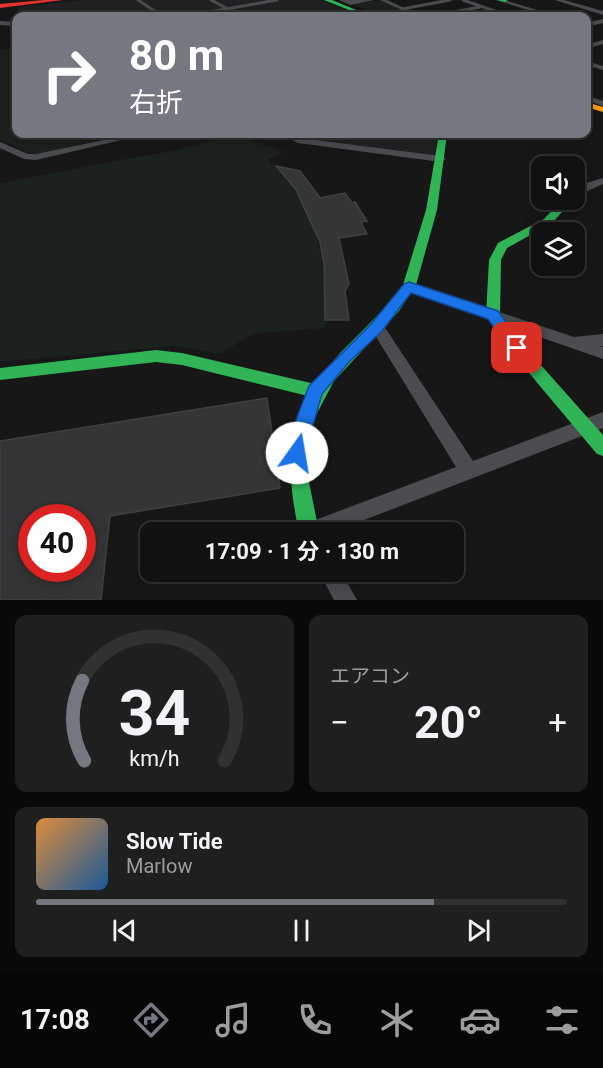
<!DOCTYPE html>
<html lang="ja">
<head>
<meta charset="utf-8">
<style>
  body { margin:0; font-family:Roboto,"Noto Sans JP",sans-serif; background:#1e1f1f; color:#f1f3f6; height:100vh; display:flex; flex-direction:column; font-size:22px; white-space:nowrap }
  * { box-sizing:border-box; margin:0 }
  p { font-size:20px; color:#9c9d9f }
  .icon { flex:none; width:33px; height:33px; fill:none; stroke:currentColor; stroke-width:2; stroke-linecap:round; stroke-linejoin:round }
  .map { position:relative; height:600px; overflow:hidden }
  .sheet { display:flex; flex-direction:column; gap:15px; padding:15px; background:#090909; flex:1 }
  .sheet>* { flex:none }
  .top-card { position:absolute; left:12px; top:12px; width:579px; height:126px; border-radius:12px; box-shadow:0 3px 15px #0003,0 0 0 2px #303131; background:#757880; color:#fff; overflow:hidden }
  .tools { position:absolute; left:531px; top:156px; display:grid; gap:12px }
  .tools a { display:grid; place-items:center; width:54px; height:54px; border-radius:12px; background:#111; box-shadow:0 3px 15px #0003,0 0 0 2px #303131; font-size:30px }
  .speed { position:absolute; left:18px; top:504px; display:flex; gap:12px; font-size:30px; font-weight:700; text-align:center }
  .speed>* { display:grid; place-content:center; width:78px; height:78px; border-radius:50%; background:#111; box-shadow:0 3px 15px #0003,0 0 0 2px #303131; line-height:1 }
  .speed .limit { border:9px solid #d22; background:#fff; color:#111 }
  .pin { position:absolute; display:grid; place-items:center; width:51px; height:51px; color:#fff; margin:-26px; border-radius:12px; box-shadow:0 3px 9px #0006 }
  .me { position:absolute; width:66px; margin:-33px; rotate:13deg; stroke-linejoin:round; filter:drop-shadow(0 0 4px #0008) }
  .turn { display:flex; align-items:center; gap:21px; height:126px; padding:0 18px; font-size:27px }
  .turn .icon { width:78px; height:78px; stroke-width:2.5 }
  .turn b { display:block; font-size:42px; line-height:51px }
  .big { font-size:45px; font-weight:700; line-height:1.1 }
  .sheet .widget { flex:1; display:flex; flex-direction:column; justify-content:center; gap:9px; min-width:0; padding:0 21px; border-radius:12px; background:#1e1f1f }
  .sheet .dial { align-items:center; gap:0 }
  .dial svg { height:156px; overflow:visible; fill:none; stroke:#303131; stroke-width:7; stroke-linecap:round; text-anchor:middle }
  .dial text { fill:#f1f3f6; stroke:none }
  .song { display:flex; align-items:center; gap:18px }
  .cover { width:72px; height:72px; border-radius:9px; background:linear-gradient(135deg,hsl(30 70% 55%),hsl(210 70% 35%)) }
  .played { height:6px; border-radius:3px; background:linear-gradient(90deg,#757880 75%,#303131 75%) }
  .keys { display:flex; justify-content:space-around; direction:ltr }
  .heat { display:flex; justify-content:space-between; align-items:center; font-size:33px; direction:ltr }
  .sheet .tiles { flex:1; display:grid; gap:15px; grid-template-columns:1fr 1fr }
  .widget:last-child { grid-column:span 2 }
  .trip { position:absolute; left:140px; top:522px; width:324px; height:60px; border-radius:12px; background:#111; box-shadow:0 3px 15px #0003,0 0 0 2px #303131; font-weight:700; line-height:60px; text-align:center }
  .dock { display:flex; height:96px; justify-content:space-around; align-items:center; background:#070707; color:#9c9d9f }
  .dock .icon { width:42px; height:42px }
  .dock .active { color:#757880 }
  .dock b { font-size:27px; color:#f1f3f6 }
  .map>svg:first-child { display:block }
</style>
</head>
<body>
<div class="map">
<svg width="603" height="600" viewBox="0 0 603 600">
  <rect width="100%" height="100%" fill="#171717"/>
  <g fill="#212124">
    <path d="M 80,0 L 322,0 L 360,16 L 18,16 L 18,7 Z"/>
    <path d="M 291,134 L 440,134 L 434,155 L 299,138 Z"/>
  </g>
  <g fill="#1b211c">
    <path d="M 381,0 L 416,16 L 382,16 L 350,4 Z"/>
    <path d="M 16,48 L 16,134 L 122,134 L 40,154 L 32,154 L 0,140 L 0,50 Z"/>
    <path d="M 239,134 L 262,145 L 282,150 L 280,155 L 268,159 C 322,216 325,254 325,328 L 252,334 L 220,354 L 174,346 L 0,362 L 0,183 L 175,150 Z"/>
  </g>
  <g fill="#343537" stroke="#3f4043" stroke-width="1.5" fill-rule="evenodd">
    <path d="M 276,166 L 300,171 L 320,198 L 345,193 L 352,203 L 355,202 L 367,221 L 361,222 L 367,234 L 339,238 L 349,284 L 345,291 L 349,320 L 325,320 L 324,265 L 320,242 L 296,190 Z"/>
    <path d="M 267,398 L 280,488 L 110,516 L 101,600 L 0,600 L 0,441 ZM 32,518 L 82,518 L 82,568 L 32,568 Z"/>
  </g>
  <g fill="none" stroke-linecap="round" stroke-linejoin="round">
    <g stroke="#4b4c50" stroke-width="3">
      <path d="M 138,0 L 162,16"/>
      <path d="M 211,0 L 228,9"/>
      <path d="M 463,0 L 509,16 L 506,16"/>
      <path d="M 402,9 L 450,0"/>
      <path d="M 186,16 L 277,0"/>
      <path d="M 433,16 L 480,7"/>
    </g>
    <g fill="#4b4c50" fill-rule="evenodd">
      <path d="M 339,0 L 374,0 L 350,5 Z"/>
      <path d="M 380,0 L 387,0 L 422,16 L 415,16 Z"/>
      <path d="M 504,0 L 554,15 L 555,16 L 548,16 L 499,1 Z"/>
      <path d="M 555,0 L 564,0 L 603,11 L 603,15 Z"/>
      <path d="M 603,19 L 603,23 L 586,27 L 586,23 Z"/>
      <path d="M 0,21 L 16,22 L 16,26 L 0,25 Z"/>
      <path d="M 603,40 L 603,44 L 586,49 L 586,45 Z"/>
      <path d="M 586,61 L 603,66 L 603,70 L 586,65 Z"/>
      <path d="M 586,95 L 603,101 L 603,106 L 586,100 Z"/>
      <path d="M 133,134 L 147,134 L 36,160 L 24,159 L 0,148 L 0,142 L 28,154 L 36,154 Z"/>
      <path d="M 280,134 L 290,134 L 300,138 L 441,156 L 446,159 L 441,162 L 298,143 Z"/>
      <path d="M 603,178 L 603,184 L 574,197 L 574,189 L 583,184 Z"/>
      <path d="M 409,282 L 574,337 L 603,334 L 603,346 L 600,346 L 603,347 L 603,359 L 404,290 L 402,287 Z"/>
      <path d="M 377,322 L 382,323 L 473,461 L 603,412 L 603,428 L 333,532 L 299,532 L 302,525 L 456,467 L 370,327 L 372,323 Z"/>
      <path d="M 319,572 L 341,572 L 357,600 L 334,600 Z"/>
    </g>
    <g fill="#30b455" fill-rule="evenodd">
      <path d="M 324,0 L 332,0 L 371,16 L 364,16 Z"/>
      <path d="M 496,0 L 508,0 L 505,2 Z"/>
      <path d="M 439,134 L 447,134 L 437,210 L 416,285 L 399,311 L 334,381 L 315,417 L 308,459 L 309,482 L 319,532 L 299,532 C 288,482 286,443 308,396 L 182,365 L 156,362 L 0,380 L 0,368 L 156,350 L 182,353 L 315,384 L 341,352 L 381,312 L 403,285 L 426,210 Z"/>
      <path d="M 562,200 L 573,200 L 552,223 L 507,248 L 501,260 L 500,315 L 508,328 L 603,435 L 603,456 L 597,454 L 498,336 L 486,315 L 489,260 L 498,243 L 544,219 Z"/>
    </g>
    <path fill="#ff9f0a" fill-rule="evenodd" d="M 586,102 L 603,107 L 603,112 L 586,107 Z"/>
    <path fill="#e5322d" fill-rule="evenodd" d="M 44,0 L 63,0 L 0,8 L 0,4 Z"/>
  </g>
  <path fill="#1a73e8" stroke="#114b97" stroke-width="1.5" d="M 409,282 L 498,311 L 522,344 L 524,348 L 522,352 L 511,352 L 488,319 L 411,293 L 382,331 L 349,362 L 322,394 L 303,459 L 297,461 L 290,459 L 288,453 L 290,436 L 309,386 L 372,323 L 404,284 Z"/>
</svg>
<div class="tools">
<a><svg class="icon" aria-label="sound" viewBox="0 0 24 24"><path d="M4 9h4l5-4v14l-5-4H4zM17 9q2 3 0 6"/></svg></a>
<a><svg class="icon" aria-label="layers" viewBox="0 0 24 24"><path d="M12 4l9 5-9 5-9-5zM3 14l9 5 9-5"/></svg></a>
</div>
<div class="speed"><div class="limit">40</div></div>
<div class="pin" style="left:517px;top:348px;background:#d93025"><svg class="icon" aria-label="arrive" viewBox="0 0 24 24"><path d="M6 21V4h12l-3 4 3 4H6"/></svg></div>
<svg class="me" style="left:297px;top:453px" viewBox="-20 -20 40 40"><circle r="19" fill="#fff"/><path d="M0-13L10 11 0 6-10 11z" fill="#1a73e8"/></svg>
<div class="trip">17:09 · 1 分 · 130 m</div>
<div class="top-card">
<div class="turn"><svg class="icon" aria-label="right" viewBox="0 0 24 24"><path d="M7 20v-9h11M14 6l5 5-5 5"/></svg><div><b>80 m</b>右折</div></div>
</div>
</div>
<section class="sheet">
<div class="tiles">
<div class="widget dial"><svg viewBox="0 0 100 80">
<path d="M14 69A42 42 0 1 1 86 69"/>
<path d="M14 69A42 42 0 0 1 13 28" stroke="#757880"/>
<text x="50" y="56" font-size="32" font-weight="700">34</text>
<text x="50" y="72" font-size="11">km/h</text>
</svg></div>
<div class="widget"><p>エアコン</p>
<div class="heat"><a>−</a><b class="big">20°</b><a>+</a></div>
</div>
<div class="widget">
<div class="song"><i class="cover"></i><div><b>Slow Tide</b><p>Marlow</p></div></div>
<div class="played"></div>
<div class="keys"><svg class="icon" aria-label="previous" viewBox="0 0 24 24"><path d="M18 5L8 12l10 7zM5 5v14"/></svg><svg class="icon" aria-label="pause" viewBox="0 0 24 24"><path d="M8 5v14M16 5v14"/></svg><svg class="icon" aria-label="next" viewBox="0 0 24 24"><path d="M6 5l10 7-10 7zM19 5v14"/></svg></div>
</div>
</div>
</section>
<nav class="dock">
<b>17:08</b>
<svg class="icon active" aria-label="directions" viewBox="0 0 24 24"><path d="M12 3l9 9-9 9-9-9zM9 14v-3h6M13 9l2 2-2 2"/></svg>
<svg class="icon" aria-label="music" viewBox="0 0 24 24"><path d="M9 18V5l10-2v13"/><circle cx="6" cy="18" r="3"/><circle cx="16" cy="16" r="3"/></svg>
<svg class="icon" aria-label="phone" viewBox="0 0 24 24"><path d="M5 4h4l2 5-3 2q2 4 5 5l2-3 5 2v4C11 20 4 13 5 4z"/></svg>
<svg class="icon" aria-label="climate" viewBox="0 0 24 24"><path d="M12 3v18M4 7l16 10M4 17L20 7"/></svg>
<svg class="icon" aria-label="car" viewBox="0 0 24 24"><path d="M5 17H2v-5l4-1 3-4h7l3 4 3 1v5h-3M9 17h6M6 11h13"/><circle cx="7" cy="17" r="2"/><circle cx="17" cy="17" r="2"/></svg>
<svg class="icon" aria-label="filters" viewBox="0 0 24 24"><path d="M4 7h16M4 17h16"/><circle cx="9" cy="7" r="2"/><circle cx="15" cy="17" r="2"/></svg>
</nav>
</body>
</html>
